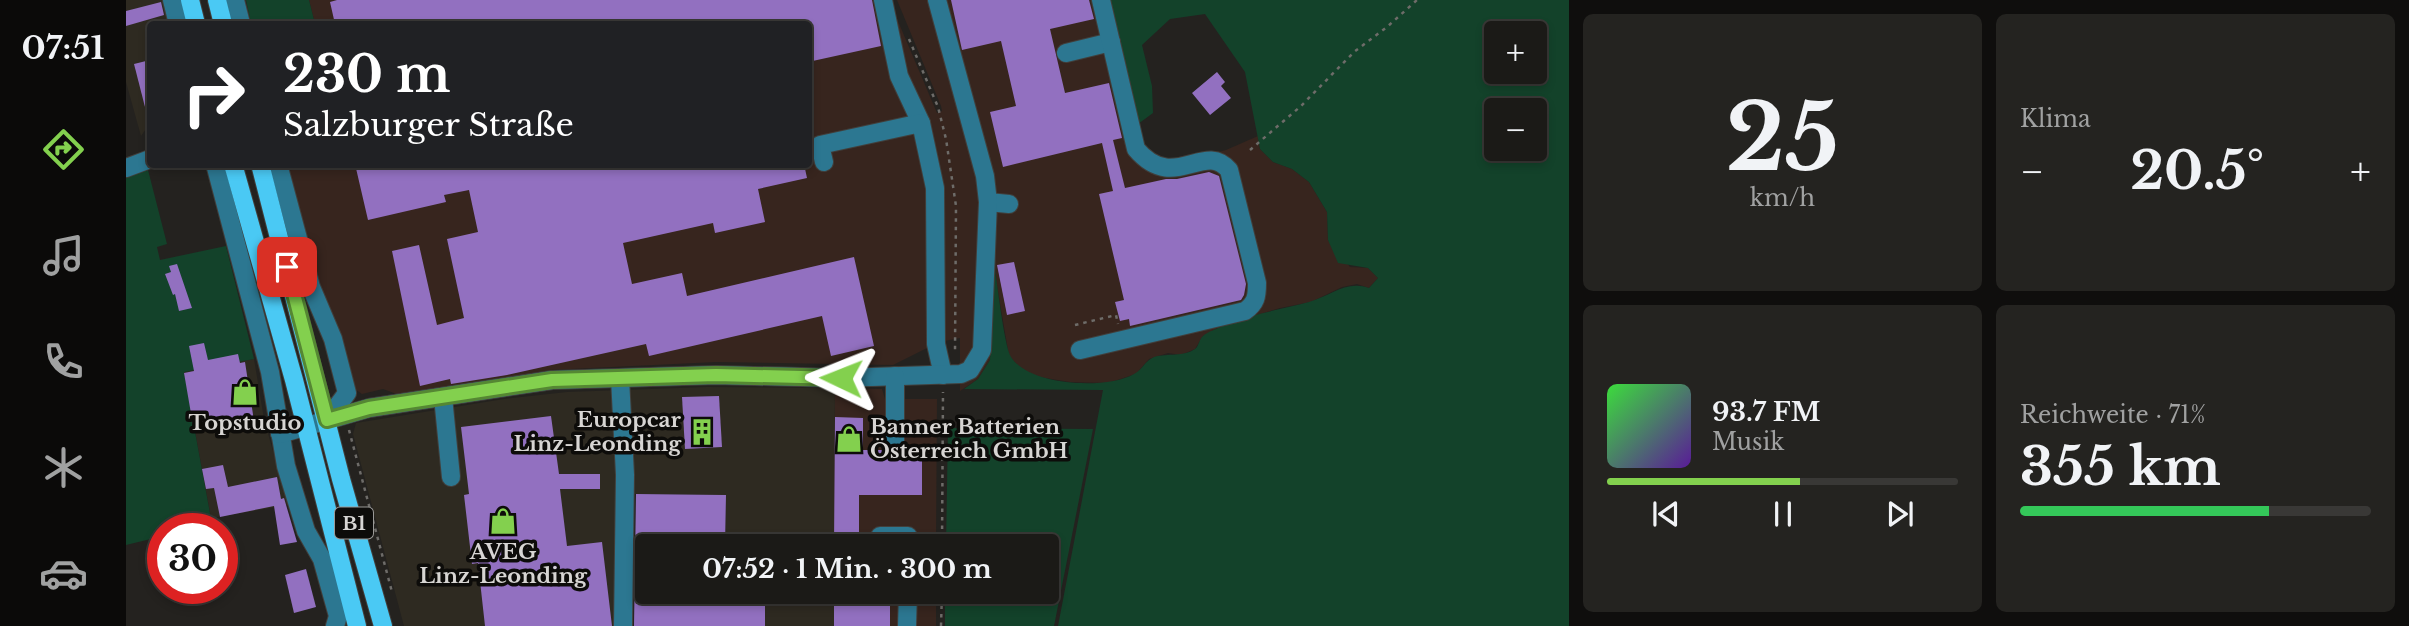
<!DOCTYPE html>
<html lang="de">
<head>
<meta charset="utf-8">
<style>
  body { margin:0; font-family:"Libre Baskerville",serif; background:#242320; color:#f1f3f6; height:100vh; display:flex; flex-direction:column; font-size:26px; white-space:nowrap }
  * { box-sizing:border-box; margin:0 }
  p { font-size:23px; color:#a0a1a1 }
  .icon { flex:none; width:38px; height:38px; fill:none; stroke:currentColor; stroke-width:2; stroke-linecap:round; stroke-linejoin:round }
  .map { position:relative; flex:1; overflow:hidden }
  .panel { display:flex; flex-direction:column; gap:14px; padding:14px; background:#0f0e0d; width:840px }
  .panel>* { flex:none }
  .guide { position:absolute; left:21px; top:21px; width:665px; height:147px; border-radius:7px; box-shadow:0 4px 10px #0003,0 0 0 2px #393836; background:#202124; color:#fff; overflow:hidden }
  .tools { position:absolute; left:1358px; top:21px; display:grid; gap:14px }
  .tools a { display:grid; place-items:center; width:63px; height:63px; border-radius:7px; background:#1b1a17; box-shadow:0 4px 10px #0003,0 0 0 2px #393836; font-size:35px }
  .speed { position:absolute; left:21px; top:513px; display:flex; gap:14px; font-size:35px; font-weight:700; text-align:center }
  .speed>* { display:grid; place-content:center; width:91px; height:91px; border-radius:50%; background:#1b1a17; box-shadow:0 4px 10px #0003,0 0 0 2px #393836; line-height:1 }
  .speed .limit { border:10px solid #d22; background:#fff; color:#111 }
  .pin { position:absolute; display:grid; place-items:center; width:60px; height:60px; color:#fff; margin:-30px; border-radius:14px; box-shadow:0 4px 10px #0006 }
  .me { position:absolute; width:77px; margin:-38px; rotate:272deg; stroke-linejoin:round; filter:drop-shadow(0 0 5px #0008) }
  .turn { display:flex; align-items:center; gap:24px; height:147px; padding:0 21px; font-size:32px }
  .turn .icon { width:91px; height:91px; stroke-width:2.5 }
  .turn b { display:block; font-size:49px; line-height:60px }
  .big { font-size:52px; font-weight:800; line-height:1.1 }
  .panel .tile { flex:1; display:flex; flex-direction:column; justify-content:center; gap:10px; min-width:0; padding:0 24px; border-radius:10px; background:#242320 }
  .panel .dial { align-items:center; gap:0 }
  .dial b { font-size:91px; line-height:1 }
  .song { display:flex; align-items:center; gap:21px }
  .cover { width:84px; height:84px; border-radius:10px; background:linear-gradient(135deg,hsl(120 70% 55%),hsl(270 70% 35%)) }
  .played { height:7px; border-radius:4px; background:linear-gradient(90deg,#83d04e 55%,#393836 55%) }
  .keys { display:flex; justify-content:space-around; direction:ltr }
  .heat { display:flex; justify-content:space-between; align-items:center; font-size:38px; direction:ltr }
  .charge { height:10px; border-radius:5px; background:linear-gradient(90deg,#34c759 71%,#393836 0) }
  .panel .tiles { flex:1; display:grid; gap:14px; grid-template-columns:repeat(2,1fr) }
  .trip { position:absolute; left:509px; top:534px; width:424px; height:70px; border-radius:7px; background:#1b1a17; box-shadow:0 4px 10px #0003,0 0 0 2px #393836; font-weight:800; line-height:70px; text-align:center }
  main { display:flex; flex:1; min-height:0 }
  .tabs { display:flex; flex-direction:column; width:126px; justify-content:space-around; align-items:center; background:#0b0a09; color:#a0a1a1 }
  .tabs .icon { width:49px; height:49px }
  .tabs .selected { color:#83d04e }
  .tabs b { font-size:32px; color:#f1f3f6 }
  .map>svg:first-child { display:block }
</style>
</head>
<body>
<main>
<nav class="tabs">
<b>07:51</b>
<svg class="icon selected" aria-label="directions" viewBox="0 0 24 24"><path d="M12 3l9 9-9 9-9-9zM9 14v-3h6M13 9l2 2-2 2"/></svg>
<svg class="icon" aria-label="music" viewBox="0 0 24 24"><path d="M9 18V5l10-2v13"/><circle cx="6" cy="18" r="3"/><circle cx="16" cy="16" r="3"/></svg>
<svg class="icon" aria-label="phone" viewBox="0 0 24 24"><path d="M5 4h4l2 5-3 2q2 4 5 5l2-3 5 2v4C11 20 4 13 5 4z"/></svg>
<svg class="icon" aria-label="climate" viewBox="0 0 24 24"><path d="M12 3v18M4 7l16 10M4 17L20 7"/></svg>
<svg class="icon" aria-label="car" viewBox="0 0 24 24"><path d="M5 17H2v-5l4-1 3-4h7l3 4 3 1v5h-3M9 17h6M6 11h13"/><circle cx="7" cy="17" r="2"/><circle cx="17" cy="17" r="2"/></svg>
</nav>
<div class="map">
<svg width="1443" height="626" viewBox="0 0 1443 626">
  <rect width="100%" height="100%" fill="#24221f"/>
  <g fill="#2e2a21">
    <path d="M 0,0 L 39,0 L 45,24 L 24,24 L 24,123 L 15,136 L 0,82 Z"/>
    <path d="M 128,359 L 138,419 L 162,505 L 85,518 L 58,372 Z"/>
    <path d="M 581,387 L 709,388 L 708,546 L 599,546 L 600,495 L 506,494 L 504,626 L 278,626 L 227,434 L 230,423 L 378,399 L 441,392 Z"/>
    <path d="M 599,592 L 708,592 L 708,626 L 639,626 L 599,598 Z"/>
  </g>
  <g fill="#37251e">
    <path d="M 183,0 L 763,0 L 811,113 L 816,111 L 815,106 L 771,0 L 982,0 L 1004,82 L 1014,139 L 1020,149 L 1029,156 L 1053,162 L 1100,150 L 1132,136 L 1134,149 L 1147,162 L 1166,169 L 1183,182 L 1201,212 L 1202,240 L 1224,267 L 1242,268 L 1252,278 L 1243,288 L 1231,284 L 1216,287 L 1185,302 L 1154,308 L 1098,325 L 1077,336 L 1069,349 L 1055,355 L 1042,353 L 1023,359 L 1010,374 L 982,383 L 944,382 L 913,377 L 896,370 L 883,356 L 868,268 L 864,360 L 852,379 L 834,391 L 834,338 L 813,342 L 767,365 L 590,362 L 424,370 L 276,396 L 257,389 L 236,394 L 229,389 L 213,329 L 196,292 L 162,171 L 188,164 L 682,164 L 682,24 L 189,24 Z"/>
    <path d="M 709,388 L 756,389 L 759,399 L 811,399 L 810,546 L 708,546 Z"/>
    <rect x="708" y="592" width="102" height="34"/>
  </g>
  <g fill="#13422a" fill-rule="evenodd">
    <path d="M 120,0 L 183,0 L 189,24 L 125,24 Z"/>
    <path d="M 982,0 L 1443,0 L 1443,626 L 932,626 L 977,390 L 838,389 L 852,379 L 864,360 L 868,263 C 871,280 878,346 885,357 C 903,386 980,390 1008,374 C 1016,370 1019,361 1028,357 C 1042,353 1058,357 1069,349 C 1073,346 1073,339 1077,336 C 1081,332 1091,329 1096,326 C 1124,314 1154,310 1183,302 C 1205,296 1220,280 1243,288 L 1252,278 L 1242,268 L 1212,263 L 1202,240 L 1201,212 L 1183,182 L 1166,169 L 1147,162 L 1134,149 L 1119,72 L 1079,14 L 1044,19 L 1016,45 L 1026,86 L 1027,113 L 1012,124 L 1004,82 ZM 1370,33 L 1409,33 L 1409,72 L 1370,72 ZM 1370,110 L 1409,110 L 1409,149 L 1370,149 Z"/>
    <path d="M 22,170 L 41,244 L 31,247 L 34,260 L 100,246 L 128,359 L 58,372 L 86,524 L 67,528 L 37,528 L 37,536 L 0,545 L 0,176 Z"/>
    <path d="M 822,428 L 967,429 L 928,626 L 819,626 L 819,592 L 920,592 L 920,546 L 820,546 Z"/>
  </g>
  <g fill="#9270c0">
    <path d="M 211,0 L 746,0 L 755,46 L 682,62 L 682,24 L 209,24 L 204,2 Z"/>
    <path d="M 825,0 L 963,0 L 968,19 L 924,29 L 939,93 L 983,83 L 996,138 L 987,140 L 999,188 L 1040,179 L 1051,179 L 1083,172 L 1093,176 L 1120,284 L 1118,295 L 1115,300 L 1004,326 L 1003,319 L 994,321 L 989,302 L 998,300 L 973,194 L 987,191 L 976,143 L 877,167 L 864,112 L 890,106 L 875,41 L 836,50 Z"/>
    <path d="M 35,2 L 38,15 L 0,26 L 0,11 Z"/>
    <path d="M 24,60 L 24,110 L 20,111 L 8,64 Z"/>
    <path d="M 1091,72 L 1099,82 L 1095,86 L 1105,98 L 1084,115 L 1066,93 Z"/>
    <path d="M 229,164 L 678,164 L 681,178 L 632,189 L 639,222 L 589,233 L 587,223 L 497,243 L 506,284 L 556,273 L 561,296 L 728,257 L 748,346 L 705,356 L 696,316 L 523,356 L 520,344 L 381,375 L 325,384 L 324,379 L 294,386 L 266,251 L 293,245 L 311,325 L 338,318 L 321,239 L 352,232 L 343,190 L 318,195 L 320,202 L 242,220 Z"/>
    <path d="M 888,262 L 899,311 L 881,315 L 871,265 Z"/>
    <path d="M 51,264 L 66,308 L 53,311 L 49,294 L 47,295 L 39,274 L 45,272 L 43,266 Z"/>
    <path d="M 78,343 L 82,360 L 112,354 L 114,363 L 119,362 L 128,421 L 68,431 L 58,373 L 68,371 L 63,346 Z"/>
    <path d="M 593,396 L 596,447 L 559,449 L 556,397 Z"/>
    <path d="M 425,416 L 433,474 L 474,474 L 474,489 L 434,489 L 441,546 L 476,542 L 486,626 L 359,626 L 352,563 L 346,564 L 338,495 L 343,494 L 335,427 Z"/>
    <path d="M 709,417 L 737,418 L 737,450 L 759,450 L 768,455 L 779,450 L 796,450 L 796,495 L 733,495 L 733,546 L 708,546 Z"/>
    <path d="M 97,465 L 102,487 L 151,477 L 155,499 L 158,498 L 171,542 L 154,545 L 148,506 L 94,517 L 88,488 L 80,489 L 76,469 Z"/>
    <path d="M 510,494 L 600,495 L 599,546 L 522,546 L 522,592 L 599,592 L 599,598 L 639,598 L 639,626 L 508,626 Z"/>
    <path d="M 180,569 L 190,607 L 168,613 L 159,575 Z"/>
    <path d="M 708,592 L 733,592 L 733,603 L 764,603 L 764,626 L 708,626 Z"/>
  </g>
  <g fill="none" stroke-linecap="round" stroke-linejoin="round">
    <defs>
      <g id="minor">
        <path d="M 46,0 L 52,24"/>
        <path d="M 109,0 L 115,24"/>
        <path d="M 757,0 L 773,76 L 795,123"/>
        <path d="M 940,53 L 985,42"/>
        <path d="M 698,162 L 694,145 L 795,123 L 809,188 L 810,344 L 817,375"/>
        <path d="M 89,164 L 144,372 L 160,466 L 180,531 L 196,559 L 212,616 L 209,626"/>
        <path d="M 152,164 L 185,287 L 207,339 L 221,393 L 201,420"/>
        <path d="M 0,168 L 24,159"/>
        <path d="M 862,202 L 883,204"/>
        <path d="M 954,350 L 1119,311 C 1130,303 1131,297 1131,283 L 1103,170 C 1078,140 1048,194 1010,149 L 975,0"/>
        <path d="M 494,378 L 499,475 L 497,626"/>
        <path d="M 317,397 L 325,477"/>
        <path d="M 154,434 L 243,408 L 426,380 L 590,375 L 715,378 L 835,374 L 844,370 L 856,350 L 862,202 L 859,176 L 811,0"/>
        <path d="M 769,444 L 769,376"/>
        <path d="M 754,546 L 754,536 L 782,536 L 782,546"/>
        <path d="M 781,626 L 782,592"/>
      </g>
      <g id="major">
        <path d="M 64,0 L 70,24"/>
        <path d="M 91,0 L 97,24"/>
        <path d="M 107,164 L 168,380 L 231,626"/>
        <path d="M 134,164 L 215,479 L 257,626"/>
      </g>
    </defs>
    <use href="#minor" stroke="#413f3c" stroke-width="20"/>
    <use href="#major" stroke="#413f3c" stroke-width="20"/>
    <g stroke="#6e6c69" stroke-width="2.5" stroke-dasharray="3.5 5" stroke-linecap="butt">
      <path d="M 783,39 L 812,107 L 820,139 L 830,206 L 829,353"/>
      <path d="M 1124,150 L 1175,106 L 1228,52 L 1261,27 L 1291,0"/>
      <path d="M 949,325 L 990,315 L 992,324"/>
      <path d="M 223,430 L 266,592"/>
      <path d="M 816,546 L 817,392"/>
      <path d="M 815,626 L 816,592"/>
    </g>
    <use href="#minor" stroke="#2c7791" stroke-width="18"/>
    <use href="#major" stroke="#4ac9f4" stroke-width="18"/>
  </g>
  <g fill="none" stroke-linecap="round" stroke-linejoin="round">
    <defs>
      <path id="route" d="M 161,267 L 201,420 L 243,408 L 426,380 L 590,375 L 715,378"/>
    </defs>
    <use href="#route" stroke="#558733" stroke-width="18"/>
    <use href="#route" stroke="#83d04e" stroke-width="12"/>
  </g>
  <defs>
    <symbol id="shop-bare" viewBox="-9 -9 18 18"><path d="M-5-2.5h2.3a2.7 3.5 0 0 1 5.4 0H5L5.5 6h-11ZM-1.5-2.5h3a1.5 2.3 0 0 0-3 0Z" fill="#83d04e" stroke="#0d0c0a" stroke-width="2.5" paint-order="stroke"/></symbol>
    <symbol id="building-bare" viewBox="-9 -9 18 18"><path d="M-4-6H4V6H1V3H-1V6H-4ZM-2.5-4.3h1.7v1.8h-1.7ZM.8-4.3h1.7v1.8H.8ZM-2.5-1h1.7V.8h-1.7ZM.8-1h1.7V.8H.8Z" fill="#83d04e" stroke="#0d0c0a" stroke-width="2.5" paint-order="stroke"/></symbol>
  </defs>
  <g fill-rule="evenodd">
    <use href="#shop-bare" x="100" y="373" width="38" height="38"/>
    <use href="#building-bare" x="557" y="413" width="38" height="38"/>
    <use href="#shop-bare" x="704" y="420" width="38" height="38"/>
    <use href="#shop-bare" x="358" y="502" width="38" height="38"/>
  </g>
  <g text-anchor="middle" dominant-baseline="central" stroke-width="7" stroke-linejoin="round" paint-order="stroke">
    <rect fill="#0d0c0a" stroke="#9a9997" stroke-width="2" x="209" y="507.5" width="38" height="31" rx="5"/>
    <g font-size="19" font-weight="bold" fill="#d7d5d3">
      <text x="228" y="523">B1</text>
    </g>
    <g font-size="21" font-weight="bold" fill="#d7d5d3" stroke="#0d0c0a">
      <text x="555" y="420" text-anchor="end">Europcar<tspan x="555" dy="24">Linz-Leonding</tspan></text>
      <text x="119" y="423">Topstudio</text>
      <text x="744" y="427" text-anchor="start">Banner Batterien<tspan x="744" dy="24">Österreich GmbH</tspan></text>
      <text x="377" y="552">AVEG<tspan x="377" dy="24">Linz-Leonding</tspan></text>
    </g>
  </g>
</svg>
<div class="tools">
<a>+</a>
<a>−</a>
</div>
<div class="speed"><div class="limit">30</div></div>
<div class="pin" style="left:161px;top:267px;background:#d93025"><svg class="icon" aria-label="arrive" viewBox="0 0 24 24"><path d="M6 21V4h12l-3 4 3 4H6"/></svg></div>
<svg class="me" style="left:715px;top:378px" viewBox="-20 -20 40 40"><path d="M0-17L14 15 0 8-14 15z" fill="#83d04e" stroke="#fff" stroke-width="4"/></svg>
<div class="trip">07:52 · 1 Min. · 300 m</div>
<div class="guide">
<div class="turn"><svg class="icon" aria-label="right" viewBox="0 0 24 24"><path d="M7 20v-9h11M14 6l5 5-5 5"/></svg><div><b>230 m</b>Salzburger Straße</div></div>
</div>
</div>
<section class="panel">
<div class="tiles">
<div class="tile dial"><b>25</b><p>km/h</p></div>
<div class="tile"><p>Klima</p>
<div class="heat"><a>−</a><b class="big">20.5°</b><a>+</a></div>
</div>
<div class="tile">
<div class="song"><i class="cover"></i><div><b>93.7 FM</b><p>Musik</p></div></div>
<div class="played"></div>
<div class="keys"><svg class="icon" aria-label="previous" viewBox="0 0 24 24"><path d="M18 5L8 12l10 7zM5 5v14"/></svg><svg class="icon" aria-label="pause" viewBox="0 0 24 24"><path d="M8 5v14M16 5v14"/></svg><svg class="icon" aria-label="next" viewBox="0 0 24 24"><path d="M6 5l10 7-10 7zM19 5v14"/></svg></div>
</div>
<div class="tile"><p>Reichweite · 71%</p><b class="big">355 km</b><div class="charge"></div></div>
</div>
</section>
</main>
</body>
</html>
